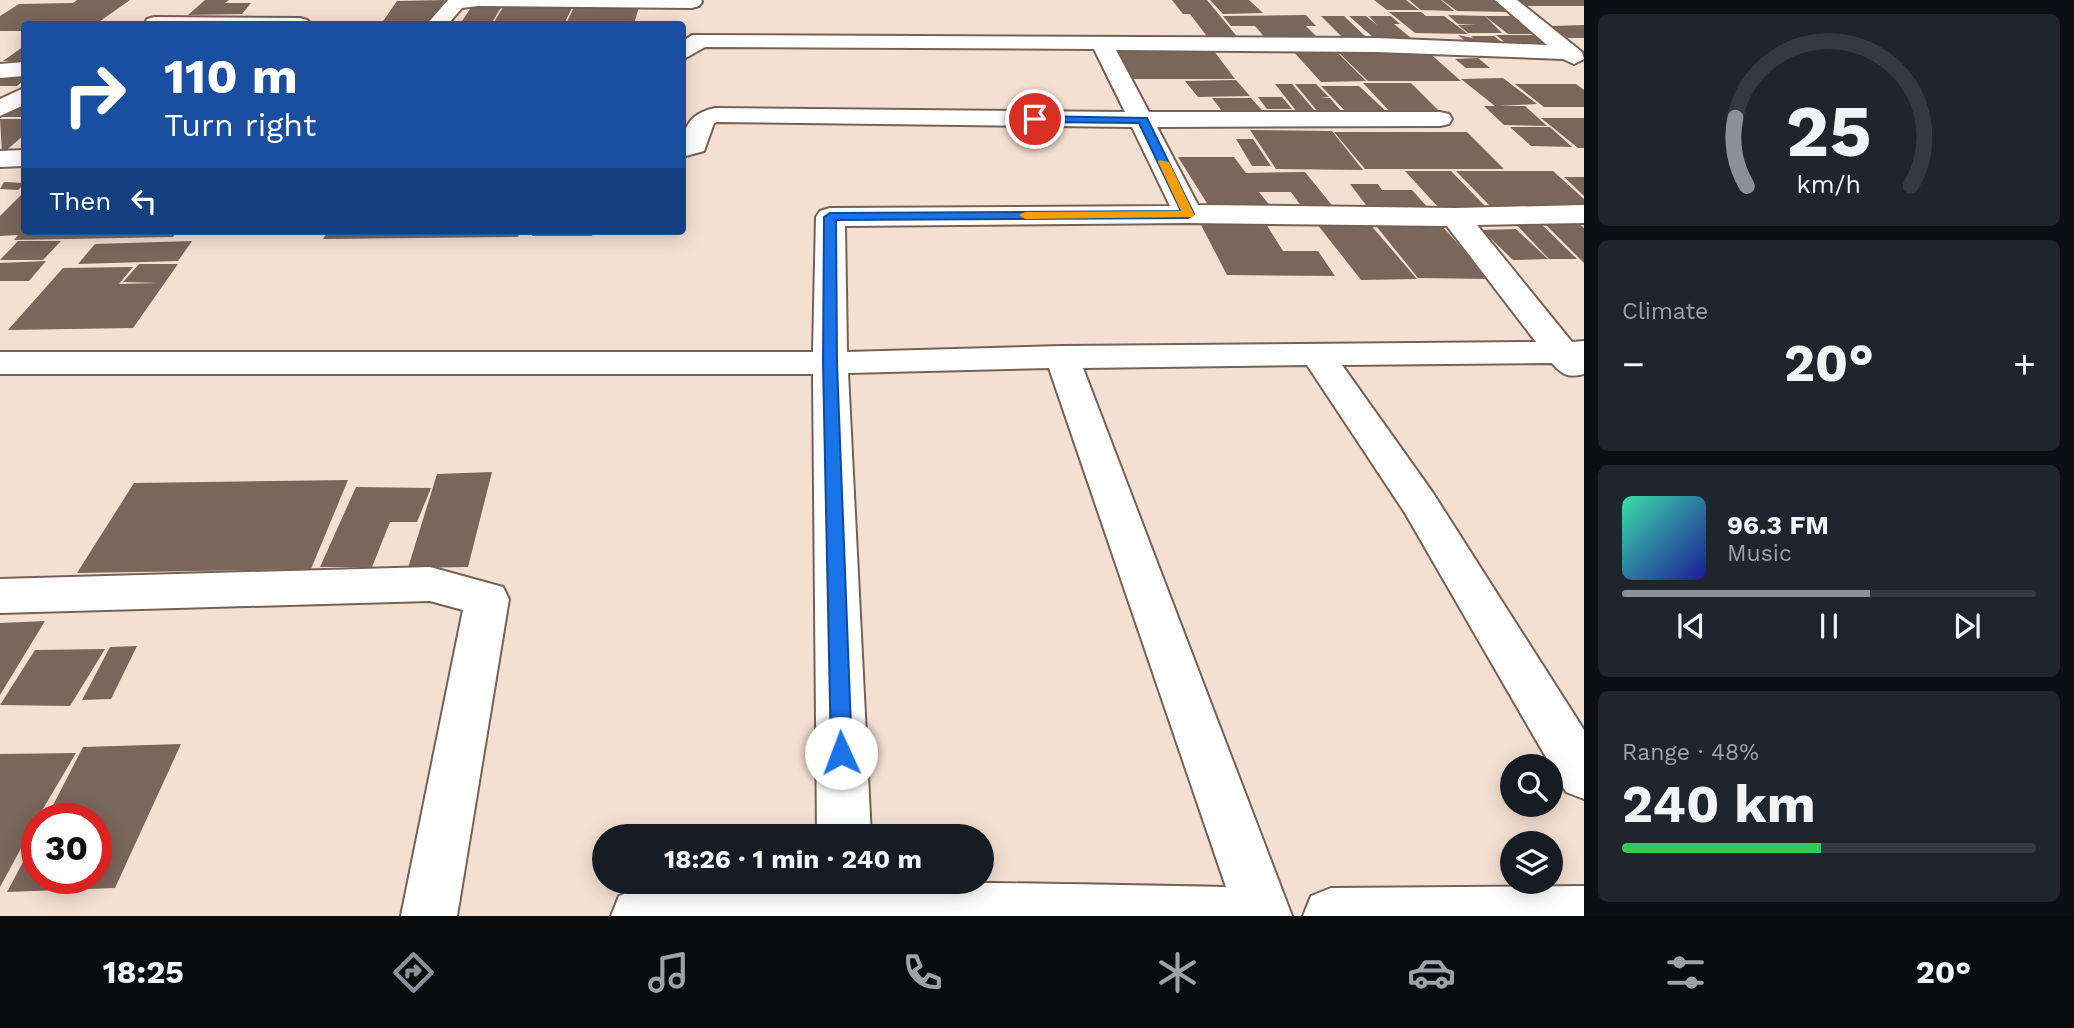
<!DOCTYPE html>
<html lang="en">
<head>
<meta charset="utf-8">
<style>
  body { margin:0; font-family:"Work Sans",sans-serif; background:#20242c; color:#f1f3f6; height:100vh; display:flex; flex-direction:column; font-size:26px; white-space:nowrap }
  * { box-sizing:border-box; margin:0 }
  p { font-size:23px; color:#9ea1a6 }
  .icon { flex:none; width:38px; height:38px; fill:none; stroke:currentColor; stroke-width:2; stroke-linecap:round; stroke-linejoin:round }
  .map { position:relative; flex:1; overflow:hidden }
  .sheet { display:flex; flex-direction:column; gap:14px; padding:14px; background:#0d0f14; width:490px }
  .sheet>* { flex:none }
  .guide { position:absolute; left:21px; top:21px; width:665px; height:214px; border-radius:7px; box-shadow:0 4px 18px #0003; background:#1a4fa0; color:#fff; overflow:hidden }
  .buttons { position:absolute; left:1500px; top:754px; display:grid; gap:14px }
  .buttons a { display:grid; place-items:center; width:63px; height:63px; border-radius:50%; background:#171b24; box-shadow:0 4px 18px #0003; font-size:35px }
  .speed { position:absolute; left:21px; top:803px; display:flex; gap:14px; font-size:35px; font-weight:700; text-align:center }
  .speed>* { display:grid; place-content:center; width:91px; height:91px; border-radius:50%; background:#171b24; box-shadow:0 4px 18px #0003; line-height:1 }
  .speed .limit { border:10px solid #d22; background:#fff; color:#111 }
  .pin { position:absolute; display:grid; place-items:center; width:60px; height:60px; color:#fff; margin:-30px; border:4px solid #fff; border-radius:50%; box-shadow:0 2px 7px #0007 }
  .me { position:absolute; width:77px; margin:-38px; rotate:358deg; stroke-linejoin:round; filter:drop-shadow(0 0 5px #0008) }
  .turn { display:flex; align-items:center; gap:24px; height:147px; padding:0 28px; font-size:32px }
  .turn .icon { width:91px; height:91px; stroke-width:2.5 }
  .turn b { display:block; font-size:49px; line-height:60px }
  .then { display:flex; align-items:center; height:66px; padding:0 28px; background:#0003; gap:14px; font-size:26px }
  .big { font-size:52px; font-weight:700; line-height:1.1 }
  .sheet .widget { flex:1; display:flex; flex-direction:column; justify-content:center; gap:10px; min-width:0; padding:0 24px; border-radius:10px; background:#20242c }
  .sheet .dial { align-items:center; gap:0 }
  .dial svg { height:182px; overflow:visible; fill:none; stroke:#363941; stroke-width:7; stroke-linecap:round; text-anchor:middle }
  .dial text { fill:#f1f3f6; stroke:none }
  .song { display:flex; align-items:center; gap:21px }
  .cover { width:84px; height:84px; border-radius:10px; background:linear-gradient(135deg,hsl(160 70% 55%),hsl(240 70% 35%)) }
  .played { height:7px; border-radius:4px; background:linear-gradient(90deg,#8c9099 60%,#363941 60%) }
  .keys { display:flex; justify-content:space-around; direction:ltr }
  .heat { display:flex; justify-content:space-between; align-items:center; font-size:38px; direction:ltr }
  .charge { height:10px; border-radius:5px; background:linear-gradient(90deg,#34c759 48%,#363941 0) }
  .trip { position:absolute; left:592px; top:824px; width:402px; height:70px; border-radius:35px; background:#171b24; box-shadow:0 4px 18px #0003; font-weight:700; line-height:70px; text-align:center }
  .dock { display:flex; height:112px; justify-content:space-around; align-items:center; background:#090b0e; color:#9ea1a6 }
  .dock .icon { width:49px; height:49px }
  .dock .current { color:#8c9099 }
  .dock b { font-size:32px; color:#f1f3f6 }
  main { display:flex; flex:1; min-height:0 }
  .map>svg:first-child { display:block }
</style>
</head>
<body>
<main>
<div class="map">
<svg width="1584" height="916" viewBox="0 0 1584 916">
  <rect width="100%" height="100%" fill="#f4e0d1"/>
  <g fill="#79675b">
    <path d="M 77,0 L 130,0 L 96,24 L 83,24 L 83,22 L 96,21 L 58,21 L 53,24 L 24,24 L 24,31 L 0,31 L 0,16 L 19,4 L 73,3 Z"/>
    <path d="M 205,0 L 229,0 L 225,3 L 251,3 L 242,14 L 188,15 Z"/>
    <path d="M 445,0 L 431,24 L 381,24 L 397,1 Z"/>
    <path d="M 1172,0 L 1207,0 L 1239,39 L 1209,39 L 1190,14 L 1183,14 Z"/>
    <path d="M 1210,0 L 1249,0 L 1263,13 L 1223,14 Z"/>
    <path d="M 1374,0 L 1406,0 L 1419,10 L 1387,10 Z"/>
    <path d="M 1409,0 L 1441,0 L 1454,11 L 1421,10 Z"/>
    <path d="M 1442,0 L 1494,0 L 1510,12 L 1457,11 Z"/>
    <path d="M 1517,0 L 1584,0 L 1584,6 L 1525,6 Z"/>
    <path d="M 472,6 L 502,6 L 491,24 L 460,24 Z"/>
    <path d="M 503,7 L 572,8 L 564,24 L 493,24 Z"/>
    <path d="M 574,7 L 639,7 L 634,24 L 566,24 Z"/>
    <path d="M 1389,12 L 1421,12 L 1426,16 L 1444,16 L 1468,34 L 1415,33 Z"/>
    <path d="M 1306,15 L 1316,26 L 1306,26 L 1319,39 L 1266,39 L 1255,26 L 1231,26 L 1223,16 Z"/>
    <path d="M 1448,15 L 1485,16 L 1502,33 L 1468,33 L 1458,25 L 1477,25 L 1458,24 Z"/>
    <path d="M 1321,16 L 1344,16 L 1368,39 L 1344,39 Z"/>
    <path d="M 1349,16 L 1366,16 L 1377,25 L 1369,16 L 1391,16 L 1400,24 L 1394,24 L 1411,38 L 1375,39 Z"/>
    <path d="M 1485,16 L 1515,16 L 1538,34 L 1508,34 Z"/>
    <path d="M 1584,25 L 1584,38 L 1568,38 L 1551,26 Z"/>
    <path d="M 1458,35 L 1473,38 L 1471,36 L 1494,36 L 1507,46 L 1471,46 Z"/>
    <path d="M 1496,35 L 1538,35 L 1557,50 L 1513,49 Z"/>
    <path d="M 24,46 L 24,61 L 3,61 Z"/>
    <path d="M 1211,47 L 1235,79 L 1132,79 L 1115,50 Z"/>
    <path d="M 1291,49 L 1334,49 L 1366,81 L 1321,82 Z"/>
    <path d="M 1426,50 L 1461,81 L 1368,81 L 1337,51 Z"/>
    <path d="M 1478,58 L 1490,68 L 1466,68 L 1455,59 Z"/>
    <path d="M 0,77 L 24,77 L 24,80 L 17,86 L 0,86 Z"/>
    <path d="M 1503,78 L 1537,104 L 1499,106 L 1525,106 L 1547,126 L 1504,125 L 1484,106 L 1495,106 L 1461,79 Z"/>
    <path d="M 1236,80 L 1250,96 L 1198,97 L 1185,81 Z"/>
    <path d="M 1363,83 L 1411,83 L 1444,116 L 1394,116 Z"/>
    <path d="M 1275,84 L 1292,84 L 1320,117 L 1301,117 Z"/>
    <path d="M 1295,84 L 1316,84 L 1329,97 L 1320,98 L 1330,98 L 1347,118 L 1323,118 Z"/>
    <path d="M 1515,84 L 1576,84 L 1584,90 L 1584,107 L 1544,107 Z"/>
    <path d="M 1321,86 L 1359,86 L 1389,114 L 1349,115 Z"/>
    <path d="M 1258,97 L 1282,97 L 1292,109 L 1267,109 Z"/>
    <path d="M 1212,98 L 1251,98 L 1269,118 L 1228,119 Z"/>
    <path d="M 22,101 L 24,101 L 24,117 L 1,117 Z"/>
    <path d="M 1541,118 L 1584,118 L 1584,148 L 1578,148 Z"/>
    <path d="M 0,119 L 24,119 L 24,135 L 2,154 Z"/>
    <path d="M 1510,127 L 1550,127 L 1572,147 L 1531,146 Z"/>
    <path d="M 1250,130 L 1332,131 L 1363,170 L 1276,169 Z"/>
    <path d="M 1334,132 L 1467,132 L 1504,169 L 1365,169 Z"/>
    <path d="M 1236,139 L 1253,139 L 1271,166 L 1252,166 Z"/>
    <path d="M 1178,157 L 1234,157 L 1246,173 L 1305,172 L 1335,209 L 1304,210 L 1291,192 L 1259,192 L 1271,207 L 1210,208 Z"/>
    <path d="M 1405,171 L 1451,171 L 1487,208 L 1438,207 Z"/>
    <path d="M 1456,171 L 1553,171 L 1584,199 L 1584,207 L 1490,206 Z"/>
    <path d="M 1564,177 L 1584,177 L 1584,196 Z"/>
    <path d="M 4,182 L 24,183 L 24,184 L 18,190 L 0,189 Z"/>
    <path d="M 1350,184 L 1378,184 L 1382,190 L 1412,190 L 1430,210 L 1369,209 Z"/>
    <path d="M 24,192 L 24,231 L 177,231 L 173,237 L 14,240 L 18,235 L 0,236 L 0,216 Z"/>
    <path d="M 1511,219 L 1537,220 L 1577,259 L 1549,259 Z"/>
    <path d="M 1540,219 L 1575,220 L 1584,228 L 1584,263 Z"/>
    <path d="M 1200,223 L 1266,224 L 1283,251 L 1318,251 L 1335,276 L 1227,275 Z"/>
    <path d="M 1369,223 L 1417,279 L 1361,280 L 1317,224 Z"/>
    <path d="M 1377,227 L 1443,227 L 1489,279 L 1418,278 Z"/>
    <path d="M 1516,229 L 1548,259 L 1513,260 L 1482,230 Z"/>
    <path d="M 328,231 L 520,231 L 518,237 L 323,239 Z"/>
    <path d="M 534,231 L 594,231 L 592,236 L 532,236 Z"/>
    <path d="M 18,241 L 61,241 L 43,260 L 0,260 Z"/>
    <path d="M 192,241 L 178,261 L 78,264 L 95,244 Z"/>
    <path d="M 46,261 L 29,281 L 0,281 L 0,263 Z"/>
    <path d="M 139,264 L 178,264 L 133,328 L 8,330 L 63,268 L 133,267 L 119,284 L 158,283 L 123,282 Z"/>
    <path d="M 492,472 L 468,567 L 408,568 L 437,474 Z"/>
    <path d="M 348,480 L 311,569 L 77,573 L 134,483 Z"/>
    <path d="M 356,487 L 431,488 L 417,522 L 390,522 L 372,567 L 320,567 Z"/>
    <path d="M 45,621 L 0,695 L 0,623 Z"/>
    <path d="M 137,646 L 111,699 L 82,700 L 110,647 Z"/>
    <path d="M 105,649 L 70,706 L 0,705 L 35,650 Z"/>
    <path d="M 181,744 L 115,888 L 7,892 L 37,836 L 37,878 L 96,878 L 96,819 L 46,819 L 83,747 Z"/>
    <path d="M 76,753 L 37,819 L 0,887 L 0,754 Z"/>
  </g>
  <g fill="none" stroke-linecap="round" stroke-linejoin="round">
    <defs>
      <g id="street">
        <path d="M 448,0 L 701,0 L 702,2 L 699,6 L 692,8 L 478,6 L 462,8 L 448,24 L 427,24 Z"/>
        <path d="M 1495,0 L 1517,0 L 1582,52 L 1584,59 L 1574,64 L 1563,59 L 1376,52 L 1116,50 L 1149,112 L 1440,112 L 1449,114 L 1452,119 L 1449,124 L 1440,126 L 1157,127 L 1198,205 L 1455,208 L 1584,205 L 1584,223 L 1477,225 L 1572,342 L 1584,341 L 1584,374 C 1569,378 1562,375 1552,363 L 1342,365 L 1433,493 L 1584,730 L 1584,799 L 1566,792 L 1405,513 L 1307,365 L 1083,368 L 1292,916 L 611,916 L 619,896 L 639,888 C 835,879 1030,883 1226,887 L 1049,368 L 848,373 L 871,836 L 817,836 L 813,374 L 0,374 L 0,352 L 813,352 L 816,217 L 820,211 L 830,208 L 1170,206 L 1132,127 L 717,122 L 714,123 L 704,151 L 682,157 C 682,130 687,114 715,108 L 1125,112 L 1094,49 L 705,47 L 682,60 L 682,42 L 692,35 L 1376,38 L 1547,45 ZM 1188,223 L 1447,226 L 1536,342 L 1062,346 L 847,352 L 845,226 Z"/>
        <path d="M 154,17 L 300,18 L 307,20 L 311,24 L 145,24 L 147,19 Z"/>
        <path d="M 24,62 L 24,76 L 0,78 L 0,64 Z"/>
        <path d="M 24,88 L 24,105 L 0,116 L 0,99 Z"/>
        <path d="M 24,150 L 24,166 L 0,167 L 0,151 Z"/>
        <path d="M 430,567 L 503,587 L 509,599 L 457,916 L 401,916 L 463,610 L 430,601 L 0,613 L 0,579 Z"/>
        <path d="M 1584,886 L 1584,916 L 1303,916 L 1311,896 L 1331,888 Z"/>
      </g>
    </defs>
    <use href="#street" stroke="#746256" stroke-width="4"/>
    <use href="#street" fill="#fff" fill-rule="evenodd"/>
  </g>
  <path fill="#1a73e8" stroke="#114b97" stroke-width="2" d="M 1032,116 L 1147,118 L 1194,214 L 1188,218 L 836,220 L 837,363 L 852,753 L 849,760 L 841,762 L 834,760 L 831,753 L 823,363 L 824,217 L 830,213 L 1181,211 L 1139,123 L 1035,122 L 1032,121 Z"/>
  <path fill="#f59e0b" d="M 1159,160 L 1169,162 L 1194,214 L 1193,217 L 1025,219 L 1019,215 L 1025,212 L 1181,211 L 1158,162 Z"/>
</svg>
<div class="buttons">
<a><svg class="icon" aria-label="search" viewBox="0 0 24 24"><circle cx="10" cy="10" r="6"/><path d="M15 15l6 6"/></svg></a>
<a><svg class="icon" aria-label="layers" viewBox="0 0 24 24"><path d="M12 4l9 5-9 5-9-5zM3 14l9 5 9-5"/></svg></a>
</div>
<div class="speed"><div class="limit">30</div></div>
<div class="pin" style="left:1035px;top:119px;background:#d93025"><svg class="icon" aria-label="arrive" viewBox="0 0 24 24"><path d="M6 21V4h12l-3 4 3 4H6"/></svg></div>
<svg class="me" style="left:841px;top:753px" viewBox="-20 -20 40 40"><circle r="19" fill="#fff"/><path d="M0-13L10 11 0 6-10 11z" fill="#1a73e8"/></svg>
<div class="trip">18:26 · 1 min · 240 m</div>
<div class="guide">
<div class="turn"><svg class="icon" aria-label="right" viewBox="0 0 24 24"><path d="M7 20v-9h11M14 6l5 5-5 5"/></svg><div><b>110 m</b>Turn right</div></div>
<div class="then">Then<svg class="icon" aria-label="left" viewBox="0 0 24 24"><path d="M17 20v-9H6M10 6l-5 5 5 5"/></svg></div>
</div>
</div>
<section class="sheet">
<div class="widget dial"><svg viewBox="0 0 100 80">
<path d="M14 69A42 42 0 1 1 86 69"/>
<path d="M14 69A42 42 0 0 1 9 39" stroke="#8c9099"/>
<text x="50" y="56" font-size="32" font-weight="700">25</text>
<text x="50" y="72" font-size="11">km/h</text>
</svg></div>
<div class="widget"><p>Climate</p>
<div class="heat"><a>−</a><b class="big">20°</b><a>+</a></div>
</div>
<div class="widget">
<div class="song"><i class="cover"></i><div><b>96.3 FM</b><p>Music</p></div></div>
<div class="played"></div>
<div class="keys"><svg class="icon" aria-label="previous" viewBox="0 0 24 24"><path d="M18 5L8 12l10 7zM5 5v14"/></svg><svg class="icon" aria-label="pause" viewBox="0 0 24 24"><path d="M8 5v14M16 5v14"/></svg><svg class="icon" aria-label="next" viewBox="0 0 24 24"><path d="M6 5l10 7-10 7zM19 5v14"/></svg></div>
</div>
<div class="widget"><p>Range · 48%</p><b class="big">240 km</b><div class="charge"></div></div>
</section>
</main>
<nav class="dock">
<b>18:25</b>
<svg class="icon current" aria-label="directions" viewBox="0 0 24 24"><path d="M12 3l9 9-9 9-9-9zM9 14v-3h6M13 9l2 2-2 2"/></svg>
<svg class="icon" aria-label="music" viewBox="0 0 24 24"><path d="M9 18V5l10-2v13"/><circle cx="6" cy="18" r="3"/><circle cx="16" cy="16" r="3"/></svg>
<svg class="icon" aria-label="phone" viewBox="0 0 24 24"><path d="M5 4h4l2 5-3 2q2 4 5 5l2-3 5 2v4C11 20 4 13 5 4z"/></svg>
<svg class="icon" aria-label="climate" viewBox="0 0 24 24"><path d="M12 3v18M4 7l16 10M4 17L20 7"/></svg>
<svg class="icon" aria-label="car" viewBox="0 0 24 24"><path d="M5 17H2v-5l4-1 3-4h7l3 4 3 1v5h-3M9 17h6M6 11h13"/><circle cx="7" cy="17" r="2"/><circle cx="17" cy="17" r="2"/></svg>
<svg class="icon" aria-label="filters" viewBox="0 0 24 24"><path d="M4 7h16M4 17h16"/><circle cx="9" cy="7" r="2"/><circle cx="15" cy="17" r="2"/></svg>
<b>20°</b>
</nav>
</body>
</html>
